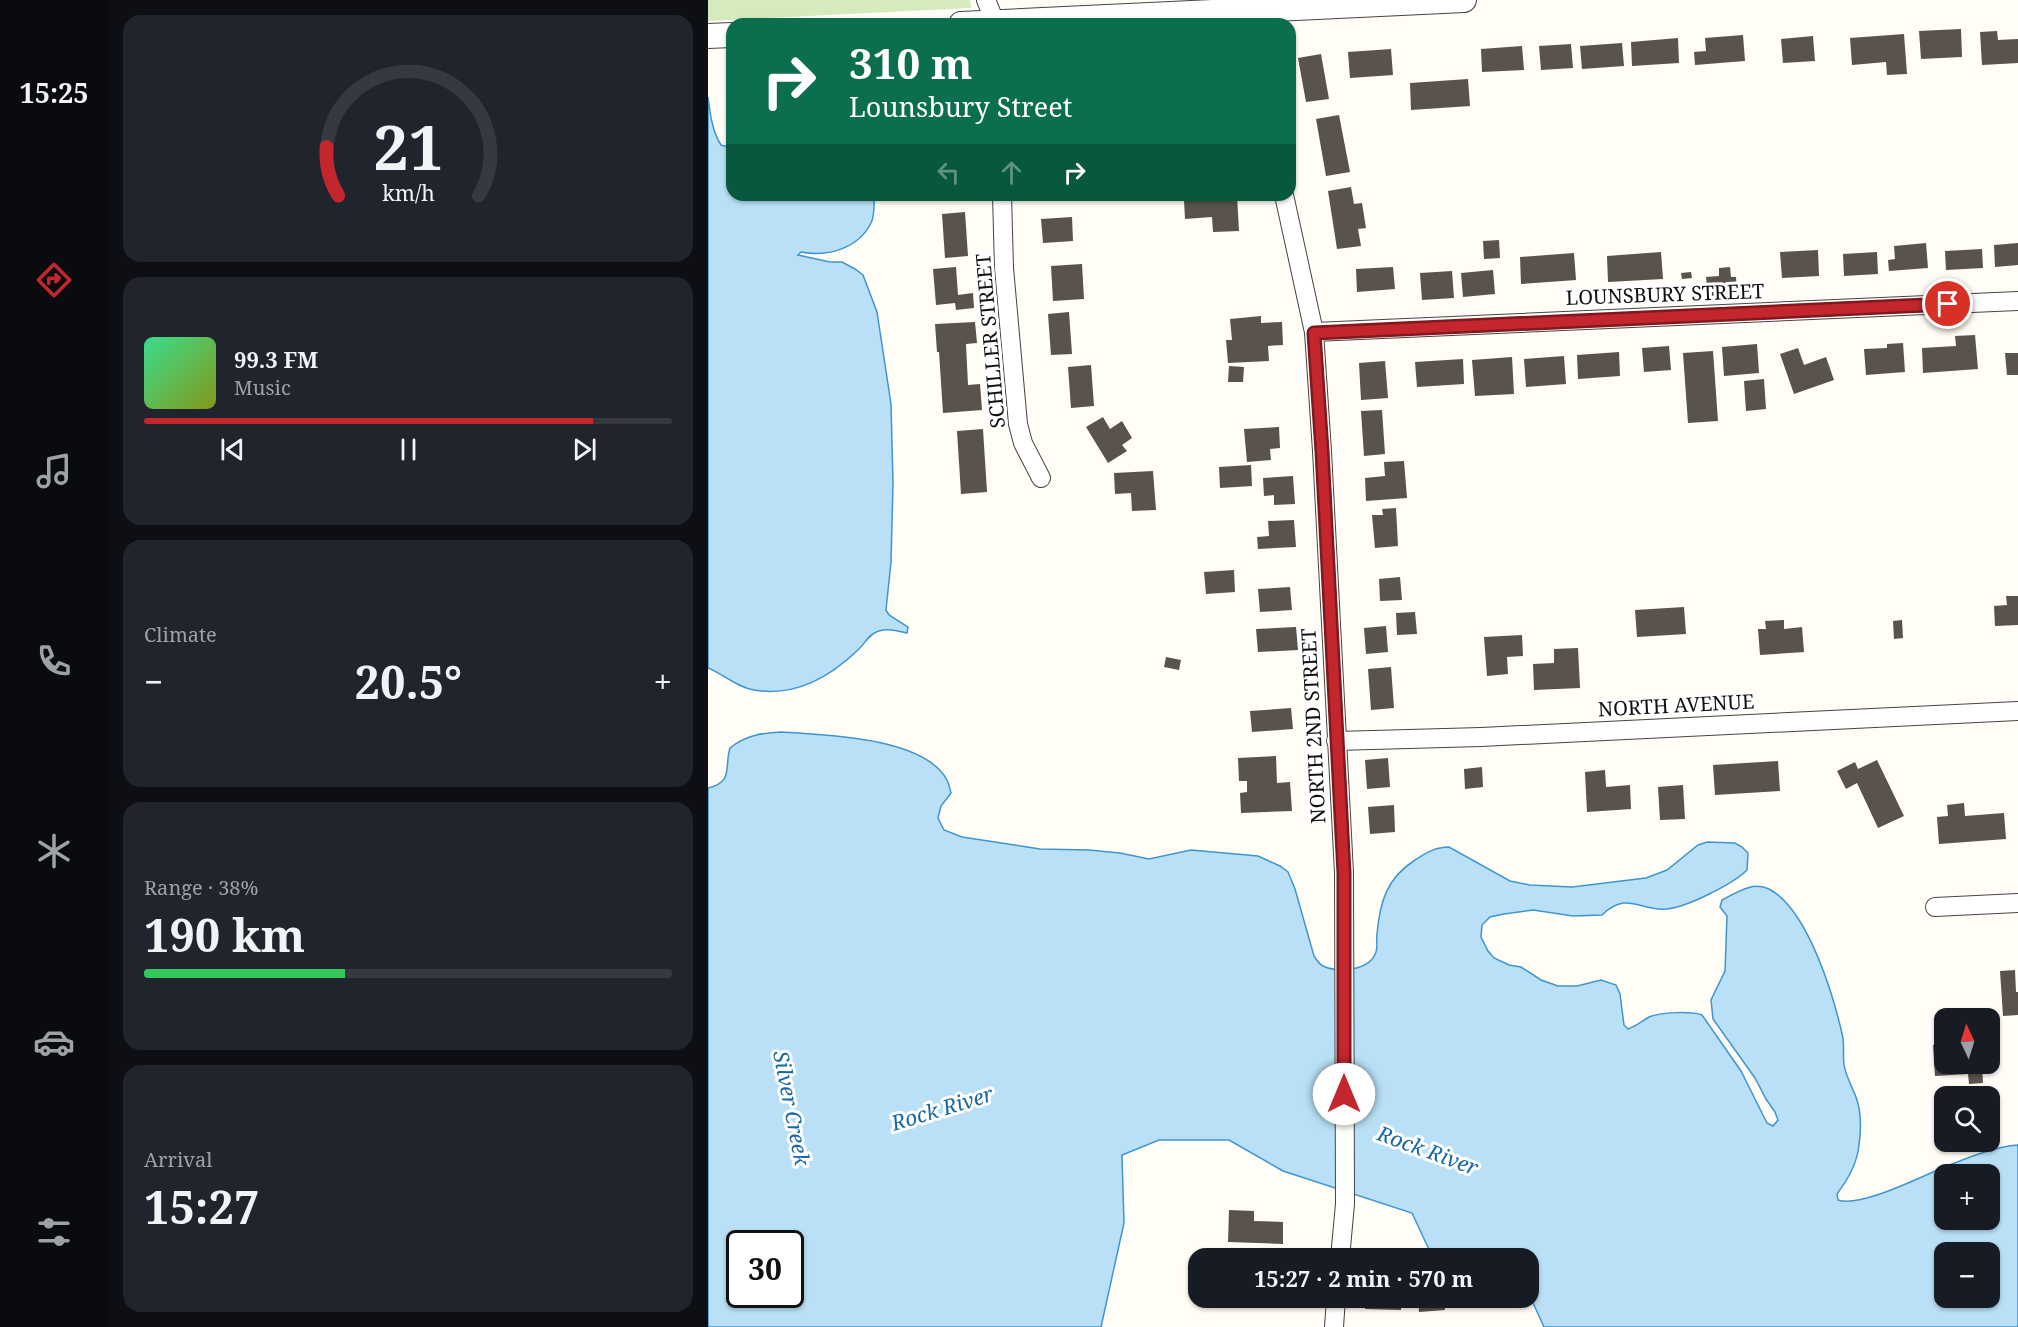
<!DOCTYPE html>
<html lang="en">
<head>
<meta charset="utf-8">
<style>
  body { margin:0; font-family:"Noto Serif",serif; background:#20242c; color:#f1f3f6; height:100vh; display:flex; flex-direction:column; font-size:22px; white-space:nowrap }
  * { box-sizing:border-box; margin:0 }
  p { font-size:20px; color:#9ea1a6 }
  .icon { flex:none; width:33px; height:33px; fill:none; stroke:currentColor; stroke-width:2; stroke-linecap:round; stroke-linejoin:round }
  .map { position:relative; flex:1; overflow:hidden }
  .sheet { display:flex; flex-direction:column; gap:15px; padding:15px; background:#0d0f14; width:600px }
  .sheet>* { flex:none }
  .guide { position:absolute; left:18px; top:18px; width:570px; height:183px; border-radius:18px; box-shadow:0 2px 4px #0004; background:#0b6e4f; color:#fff; overflow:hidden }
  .needle { width:39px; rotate:356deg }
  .fabs { position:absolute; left:1226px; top:1008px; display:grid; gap:12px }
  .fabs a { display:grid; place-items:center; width:66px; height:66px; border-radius:12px; background:#171b24; box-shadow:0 2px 4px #0004; font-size:30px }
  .speed { position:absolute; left:18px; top:1230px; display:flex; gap:12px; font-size:30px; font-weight:700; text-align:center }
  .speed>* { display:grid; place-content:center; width:78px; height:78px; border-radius:50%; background:#171b24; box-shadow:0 2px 4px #0004; line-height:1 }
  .speed .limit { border:3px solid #111; border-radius:9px; background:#fff; color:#111 }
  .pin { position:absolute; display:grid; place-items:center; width:51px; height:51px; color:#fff; margin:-26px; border:3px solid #fff; border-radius:50%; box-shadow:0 2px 6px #0007 }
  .me { position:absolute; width:66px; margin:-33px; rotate:0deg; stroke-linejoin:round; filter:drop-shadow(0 0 4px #0008) }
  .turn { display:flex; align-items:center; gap:21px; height:126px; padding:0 24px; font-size:27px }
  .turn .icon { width:78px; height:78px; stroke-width:2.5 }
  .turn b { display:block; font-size:42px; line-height:51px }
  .lanes { display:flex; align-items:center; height:57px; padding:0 24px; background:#0003; justify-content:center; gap:30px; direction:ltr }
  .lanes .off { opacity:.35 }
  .big { font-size:45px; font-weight:700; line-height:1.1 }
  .sheet .widget { flex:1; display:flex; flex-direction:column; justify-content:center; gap:9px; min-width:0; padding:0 21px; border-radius:18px; background:#20242c }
  .sheet .dial { align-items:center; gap:0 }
  .dial svg { height:156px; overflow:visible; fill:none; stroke:#363941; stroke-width:7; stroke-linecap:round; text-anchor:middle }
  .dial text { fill:#f1f3f6; stroke:none }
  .song { display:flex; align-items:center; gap:18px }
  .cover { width:72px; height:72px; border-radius:9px; background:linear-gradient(135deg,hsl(150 70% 55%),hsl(70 70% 35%)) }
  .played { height:6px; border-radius:3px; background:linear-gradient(90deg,#c4262e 85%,#363941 85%) }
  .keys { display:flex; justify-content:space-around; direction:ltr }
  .heat { display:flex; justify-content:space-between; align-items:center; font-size:33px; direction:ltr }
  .charge { height:9px; border-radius:4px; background:linear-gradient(90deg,#34c759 38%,#363941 0) }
  .trip { position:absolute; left:480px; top:1248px; width:351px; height:60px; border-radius:18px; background:#171b24; box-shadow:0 2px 4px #0004; font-weight:700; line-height:60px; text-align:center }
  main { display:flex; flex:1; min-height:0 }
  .menu { display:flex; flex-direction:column; width:108px; justify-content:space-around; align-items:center; background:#090b0e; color:#9ea1a6 }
  .menu .icon { width:42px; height:42px }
  .menu .on { color:#c4262e }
  .menu b { font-size:27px; color:#f1f3f6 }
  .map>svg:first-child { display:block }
</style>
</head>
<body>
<main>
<nav class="menu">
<b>15:25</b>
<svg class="icon on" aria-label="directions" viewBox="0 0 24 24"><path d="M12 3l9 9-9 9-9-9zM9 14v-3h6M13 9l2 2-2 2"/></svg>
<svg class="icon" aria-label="music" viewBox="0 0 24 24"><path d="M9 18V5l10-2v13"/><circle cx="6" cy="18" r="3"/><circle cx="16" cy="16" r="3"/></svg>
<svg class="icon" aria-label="phone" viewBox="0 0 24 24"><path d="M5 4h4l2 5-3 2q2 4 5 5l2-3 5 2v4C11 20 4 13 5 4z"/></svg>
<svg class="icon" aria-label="climate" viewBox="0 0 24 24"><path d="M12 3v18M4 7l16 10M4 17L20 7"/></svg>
<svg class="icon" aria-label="car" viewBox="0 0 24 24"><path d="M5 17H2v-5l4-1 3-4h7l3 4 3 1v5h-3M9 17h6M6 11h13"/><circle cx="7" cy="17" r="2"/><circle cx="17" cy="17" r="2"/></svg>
<svg class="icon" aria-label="filters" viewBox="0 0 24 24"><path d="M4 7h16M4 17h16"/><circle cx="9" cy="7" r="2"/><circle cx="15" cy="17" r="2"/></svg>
</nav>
<section class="sheet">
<div class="widget dial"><svg viewBox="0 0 100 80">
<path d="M14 69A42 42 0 1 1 86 69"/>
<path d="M14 69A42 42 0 0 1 8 44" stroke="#c4262e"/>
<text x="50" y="56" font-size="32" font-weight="700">21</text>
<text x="50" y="72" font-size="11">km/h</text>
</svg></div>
<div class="widget">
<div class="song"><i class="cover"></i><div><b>99.3 FM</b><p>Music</p></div></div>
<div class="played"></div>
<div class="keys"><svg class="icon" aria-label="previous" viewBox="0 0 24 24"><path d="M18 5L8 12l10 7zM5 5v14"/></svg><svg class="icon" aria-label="pause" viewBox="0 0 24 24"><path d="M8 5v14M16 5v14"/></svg><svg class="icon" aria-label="next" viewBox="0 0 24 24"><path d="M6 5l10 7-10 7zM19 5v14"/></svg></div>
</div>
<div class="widget"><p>Climate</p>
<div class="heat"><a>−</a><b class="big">20.5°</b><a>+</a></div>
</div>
<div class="widget"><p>Range · 38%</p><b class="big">190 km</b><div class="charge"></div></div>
<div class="widget"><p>Arrival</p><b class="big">15:27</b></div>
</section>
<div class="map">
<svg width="1310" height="1327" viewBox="0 0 1310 1327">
  <rect width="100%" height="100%" fill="#fffdf5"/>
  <path fill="#d5ebbd" d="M 0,0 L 262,0 L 263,8 L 0,21 Z"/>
  <g fill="#b9e0f7" stroke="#3f96cf" stroke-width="1.5" fill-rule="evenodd">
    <path d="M 0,97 C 2,113 4,131 13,145 L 24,148 L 24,195 L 166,195 C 166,203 167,216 163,223 C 150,249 119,257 93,252 L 90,255 L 122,262 L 134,262 L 147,269 L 155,275 L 169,312 L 183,404 L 185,483 L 183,562 L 178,610 L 181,615 L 200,627 L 199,633 C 190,631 180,628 171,631 C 162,633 157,643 151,649 C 122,677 88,697 46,690 C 30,688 15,674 0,668 Z"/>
    <path d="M 74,732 C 117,735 216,737 239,780 C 241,784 242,789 243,793 L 233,806 L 230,818 L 236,830 L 254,837 L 332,849 L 381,850 L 412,853 L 441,859 L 483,850 L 550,856 L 572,866 L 580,872 L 587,889 L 606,956 C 609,960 611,964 615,966 C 630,973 662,971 668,952 C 670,947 668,940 669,934 C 672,901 679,878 707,860 C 718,853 727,847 741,847 L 802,881 L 822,885 L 864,887 L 938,878 L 959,870 L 990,845 L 999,842 L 1027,843 L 1034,847 L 1040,853 L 1039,870 C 1025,884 979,907 959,909 C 932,912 920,890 894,915 L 865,916 L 825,910 L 796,914 L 782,917 L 774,925 L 773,937 L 780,951 L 786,958 L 801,965 L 813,967 L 833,980 L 850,986 L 869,986 L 893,980 L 908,985 L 912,994 L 916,1025 L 920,1029 C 929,1026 934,1021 941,1017 C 952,1012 984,1011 994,1015 L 1033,1071 L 1059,1123 L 1065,1126 L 1070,1120 L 1067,1112 L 1058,1099 L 1047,1078 L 1005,1019 L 1003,1000 L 1017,971 L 1019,916 L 1012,907 L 1014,900 C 1028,893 1044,881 1061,889 C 1100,909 1126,997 1135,1038 C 1136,1047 1135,1056 1136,1065 C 1138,1077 1145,1088 1149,1100 C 1153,1113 1153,1131 1151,1145 C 1149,1164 1140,1179 1129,1194 L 1130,1200 C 1153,1208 1216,1175 1239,1166 C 1262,1157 1285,1147 1310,1145 L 1310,1327 L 836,1327 L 821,1294 L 820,1258 L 725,1258 L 704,1213 L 575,1171 L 521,1140 L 451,1140 L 414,1155 L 416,1223 L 393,1327 L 0,1327 L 0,788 C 26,782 16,767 22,748 C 38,735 54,733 74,732 ZM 1236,1174 L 1281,1174 L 1281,1220 L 1236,1220 ZM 32,1244 L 82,1244 L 82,1294 L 32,1294 ZM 1236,1252 L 1281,1252 L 1281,1298 L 1236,1298 Z"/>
  </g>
  <g fill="#5a524d">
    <path d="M 1253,29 L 1254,57 L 1213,59 L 1211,31 Z"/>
    <path d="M 1289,31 L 1290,40 L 1310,39 L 1310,63 L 1274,65 L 1272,32 Z"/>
    <path d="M 1196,34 L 1199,74 L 1179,75 L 1178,62 L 1144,65 L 1142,38 Z"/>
    <path d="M 1035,35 L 1037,61 L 987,65 L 986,52 L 998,51 L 997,38 Z"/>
    <path d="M 1105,36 L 1107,61 L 1075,63 L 1073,39 Z"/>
    <path d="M 970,38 L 971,63 L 924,66 L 923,42 Z"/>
    <path d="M 914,43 L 916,66 L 874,69 L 872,46 Z"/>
    <path d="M 863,44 L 865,68 L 833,70 L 831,46 Z"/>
    <path d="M 814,46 L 816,70 L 774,72 L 773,49 Z"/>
    <path d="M 683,49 L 685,75 L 642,78 L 640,52 Z"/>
    <path d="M 613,54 L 621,99 L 598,102 L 590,58 Z"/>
    <path d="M 760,79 L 762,106 L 703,110 L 702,83 Z"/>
    <path d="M 18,94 L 24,94 L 24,118 L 19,118 Z"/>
    <path d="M 631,115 L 642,172 L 618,176 L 608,119 Z"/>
    <path d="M 643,187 L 646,204 L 654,203 L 658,228 L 650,229 L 653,246 L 629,249 L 620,191 Z"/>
    <path d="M 504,195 L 529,195 L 531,231 L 505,232 L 504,217 L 477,219 L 476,200 L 505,198 Z"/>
    <path d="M 257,212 L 260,256 L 237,258 L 234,214 Z"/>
    <path d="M 364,217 L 365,241 L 335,243 L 333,219 Z"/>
    <path d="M 791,240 L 792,258 L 776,259 L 775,241 Z"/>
    <path d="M 1218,243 L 1220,268 L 1181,271 L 1180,260 L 1187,259 L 1186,246 Z"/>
    <path d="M 1310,243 L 1310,265 L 1287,267 L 1286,245 Z"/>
    <path d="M 1274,249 L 1275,268 L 1238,270 L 1237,251 Z"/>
    <path d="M 1110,250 L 1111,276 L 1074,278 L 1072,252 Z"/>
    <path d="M 953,252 L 955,279 L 900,282 L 899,256 Z"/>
    <path d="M 1169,252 L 1170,274 L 1136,276 L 1135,254 Z"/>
    <path d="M 866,253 L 868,280 L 813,284 L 812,257 Z"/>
    <path d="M 374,264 L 376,299 L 345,301 L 343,266 Z"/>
    <path d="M 248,267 L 250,295 L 265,293 L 266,308 L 248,310 L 247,303 L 228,305 L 225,269 Z"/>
    <path d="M 685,267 L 687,289 L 649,292 L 648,269 Z"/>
    <path d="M 1022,267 L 1023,277 L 1028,277 L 1029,294 L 1000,296 L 998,277 L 1011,276 L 1011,268 Z"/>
    <path d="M 785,270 L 787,294 L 755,297 L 753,273 Z"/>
    <path d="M 744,271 L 746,298 L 714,300 L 712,273 Z"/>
    <path d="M 983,272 L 984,278 L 974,279 L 973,273 Z"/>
    <path d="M 361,312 L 364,354 L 343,355 L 340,314 Z"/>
    <path d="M 553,316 L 553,323 L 574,322 L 575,345 L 560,346 L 561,361 L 520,363 L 518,340 L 524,340 L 522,319 Z"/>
    <path d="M 267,322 L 269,343 L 258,344 L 260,385 L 272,384 L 274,410 L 235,413 L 231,352 L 229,352 L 227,324 Z"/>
    <path d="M 1267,335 L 1270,369 L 1215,373 L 1214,348 L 1248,346 L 1247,336 Z"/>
    <path d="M 1195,343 L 1197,372 L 1158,375 L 1156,349 L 1179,348 L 1179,344 Z"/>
    <path d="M 1049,344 L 1051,373 L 1016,376 L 1014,347 Z"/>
    <path d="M 961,346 L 963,370 L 936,372 L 934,348 Z"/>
    <path d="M 1090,348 L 1096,365 L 1118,357 L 1126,380 L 1086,394 L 1072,354 Z"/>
    <path d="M 1005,351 L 1010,421 L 980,423 L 975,353 Z"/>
    <path d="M 911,352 L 912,376 L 870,379 L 869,355 Z"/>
    <path d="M 1297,353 L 1310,353 L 1310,375 L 1299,375 Z"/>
    <path d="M 856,356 L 858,384 L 818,387 L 816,359 Z"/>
    <path d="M 804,357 L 806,394 L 767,396 L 764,360 Z"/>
    <path d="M 755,359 L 756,384 L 709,387 L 707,362 Z"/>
    <path d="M 677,361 L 680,398 L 653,400 L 651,363 Z"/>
    <path d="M 383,365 L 386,406 L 363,408 L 360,367 Z"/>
    <path d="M 521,366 L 536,367 L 535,382 L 520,382 Z"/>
    <path d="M 1056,379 L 1058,409 L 1038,411 L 1036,381 Z"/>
    <path d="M 674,410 L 677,454 L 656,456 L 653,411 Z"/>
    <path d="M 395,417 L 402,429 L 414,421 L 424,438 L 414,445 L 419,451 L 400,463 L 378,427 Z"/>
    <path d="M 571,427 L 572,448 L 562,449 L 563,460 L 539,462 L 536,429 Z"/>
    <path d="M 275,429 L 279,492 L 253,494 L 249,431 Z"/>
    <path d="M 696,461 L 699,498 L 658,501 L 657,478 L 677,476 L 676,462 Z"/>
    <path d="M 543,465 L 544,486 L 512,488 L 511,467 Z"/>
    <path d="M 445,471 L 448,510 L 424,511 L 423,493 L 407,494 L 406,473 Z"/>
    <path d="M 585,476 L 587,504 L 566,505 L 566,495 L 556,496 L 555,478 Z"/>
    <path d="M 688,508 L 690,546 L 667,548 L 664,515 L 675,515 L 674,509 Z"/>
    <path d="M 586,520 L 588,547 L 550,549 L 549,537 L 561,536 L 560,521 Z"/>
    <path d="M 526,570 L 527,592 L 498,594 L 496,572 Z"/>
    <path d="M 692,577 L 694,600 L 672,601 L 671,579 Z"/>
    <path d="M 582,587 L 584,610 L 552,612 L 550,589 Z"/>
    <path d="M 1298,596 L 1310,596 L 1310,625 L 1287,626 L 1286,606 L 1299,605 Z"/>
    <path d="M 976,607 L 978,634 L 929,637 L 927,610 Z"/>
    <path d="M 707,612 L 709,634 L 689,635 L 688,613 Z"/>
    <path d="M 1076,620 L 1076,629 L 1094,627 L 1096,652 L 1052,655 L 1050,629 L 1058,629 L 1057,621 Z"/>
    <path d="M 1194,620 L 1195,638 L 1186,639 L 1185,621 Z"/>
    <path d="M 678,626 L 680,652 L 658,654 L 656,628 Z"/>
    <path d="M 588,627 L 590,650 L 550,652 L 548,629 Z"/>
    <path d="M 814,635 L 815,656 L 799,657 L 800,674 L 779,676 L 776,637 Z"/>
    <path d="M 870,648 L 872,688 L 826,690 L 825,664 L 846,663 L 846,649 Z"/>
    <path d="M 458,657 L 473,660 L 471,670 L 456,667 Z"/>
    <path d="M 683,667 L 686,708 L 663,710 L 660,669 Z"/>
    <path d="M 583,708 L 585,729 L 544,732 L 542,711 Z"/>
    <path d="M 568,756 L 569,783 L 582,782 L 584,811 L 533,813 L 532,793 L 539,792 L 539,781 L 531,781 L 530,758 Z"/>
    <path d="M 680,758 L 682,787 L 659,789 L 657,760 Z"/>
    <path d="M 1169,760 L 1196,816 L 1170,828 L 1149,783 L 1138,789 L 1129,771 L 1147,762 L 1150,769 Z"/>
    <path d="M 1070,761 L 1072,791 L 1007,795 L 1005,765 Z"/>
    <path d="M 774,767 L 775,787 L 757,789 L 756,769 Z"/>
    <path d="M 897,770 L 898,787 L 922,785 L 923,809 L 879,812 L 877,772 Z"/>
    <path d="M 975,785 L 977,819 L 952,820 L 950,787 Z"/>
    <path d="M 1256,803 L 1257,816 L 1296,813 L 1298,839 L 1231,844 L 1229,817 L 1240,816 L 1239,805 Z"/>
    <path d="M 686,805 L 687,832 L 662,834 L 660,807 Z"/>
    <path d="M 1307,970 L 1308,992 L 1310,992 L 1310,1015 L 1295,1016 L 1292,971 Z"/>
    <path d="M 1236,1044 L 1236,1064 L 1274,1064 L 1275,1083 L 1261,1084 L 1260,1074 L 1227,1076 L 1225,1045 Z"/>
    <path d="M 521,1210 L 546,1211 L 546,1221 L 575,1222 L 575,1244 L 520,1242 Z"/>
    <path d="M 657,1298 L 693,1298 L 693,1310 L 657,1309 Z"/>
    <path d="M 710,1298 L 736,1298 L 737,1310 L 711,1312 Z"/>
  </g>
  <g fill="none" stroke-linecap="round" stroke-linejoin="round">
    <defs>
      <g id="minor">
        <path d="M 278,0 L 288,24"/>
        <path d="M 294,195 L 296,268 L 310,424 L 315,443 L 333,478"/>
        <path d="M 576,195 L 606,332 L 614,451 L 636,873 L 637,1204 L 632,1258"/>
        <path d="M 606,332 L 1310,301"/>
        <path d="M 628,741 L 773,737 L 1310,711"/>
        <path d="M 1227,907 L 1310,903"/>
        <path d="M 626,1327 L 628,1298"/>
      </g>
      <g id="tertiary">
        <path d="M 253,24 L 756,0"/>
        <path d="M 0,36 L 24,35"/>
      </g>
    </defs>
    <use href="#minor" stroke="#444" stroke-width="20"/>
    <use href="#tertiary" stroke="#444" stroke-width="26"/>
    <use href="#minor" stroke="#fff" stroke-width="18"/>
    <use href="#tertiary" stroke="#fff" stroke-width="24"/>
  </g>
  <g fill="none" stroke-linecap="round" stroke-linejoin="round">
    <defs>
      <path id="route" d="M 636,1094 L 636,873 L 614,451 L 606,333 L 1240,304"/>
    </defs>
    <use href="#route" stroke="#7f191e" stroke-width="15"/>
    <use href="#route" stroke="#c4262e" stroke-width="10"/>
  </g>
  <g text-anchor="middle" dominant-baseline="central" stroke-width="6" stroke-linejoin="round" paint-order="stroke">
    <g font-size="20" fill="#111" stroke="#fff">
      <text transform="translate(957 294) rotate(-2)">LOUNSBURY STREET</text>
      <text transform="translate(282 341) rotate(-95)">SCHILLER STREET</text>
      <text transform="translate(968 705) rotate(-3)">NORTH AVENUE</text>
      <text transform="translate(605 726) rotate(-93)">NORTH 2ND STREET</text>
    </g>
    <g font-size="21" font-style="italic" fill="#1768a6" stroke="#fff">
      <text transform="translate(84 1108) rotate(79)">Silver Creek</text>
      <text transform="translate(234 1108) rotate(-17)">Rock River</text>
      <text transform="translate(720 1150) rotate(20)">Rock River</text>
    </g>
  </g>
</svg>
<div class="fabs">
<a><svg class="needle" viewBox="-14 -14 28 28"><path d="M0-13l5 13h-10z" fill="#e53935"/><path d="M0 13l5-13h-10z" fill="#9ea1a6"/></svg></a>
<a><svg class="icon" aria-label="search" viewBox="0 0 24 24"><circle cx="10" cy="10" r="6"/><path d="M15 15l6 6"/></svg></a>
<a>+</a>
<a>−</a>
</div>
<div class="speed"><div class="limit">30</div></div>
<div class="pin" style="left:1240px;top:304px;background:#d93025"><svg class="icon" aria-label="arrive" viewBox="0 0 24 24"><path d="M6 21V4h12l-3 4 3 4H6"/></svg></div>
<svg class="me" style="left:636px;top:1094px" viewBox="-20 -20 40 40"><circle r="19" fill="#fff"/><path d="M0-13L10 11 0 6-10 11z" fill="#c4262e"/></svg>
<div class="trip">15:27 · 2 min · 570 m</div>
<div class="guide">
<div class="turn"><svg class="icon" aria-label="right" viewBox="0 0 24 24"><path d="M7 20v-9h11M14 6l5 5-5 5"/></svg><div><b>310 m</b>Lounsbury Street</div></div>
<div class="lanes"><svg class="icon off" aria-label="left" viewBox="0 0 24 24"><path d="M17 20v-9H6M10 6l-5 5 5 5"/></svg><svg class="icon off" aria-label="ahead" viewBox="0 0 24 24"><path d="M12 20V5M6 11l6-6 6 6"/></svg><svg class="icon" aria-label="right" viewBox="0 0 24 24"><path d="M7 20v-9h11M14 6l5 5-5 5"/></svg></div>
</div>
</div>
</main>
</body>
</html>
